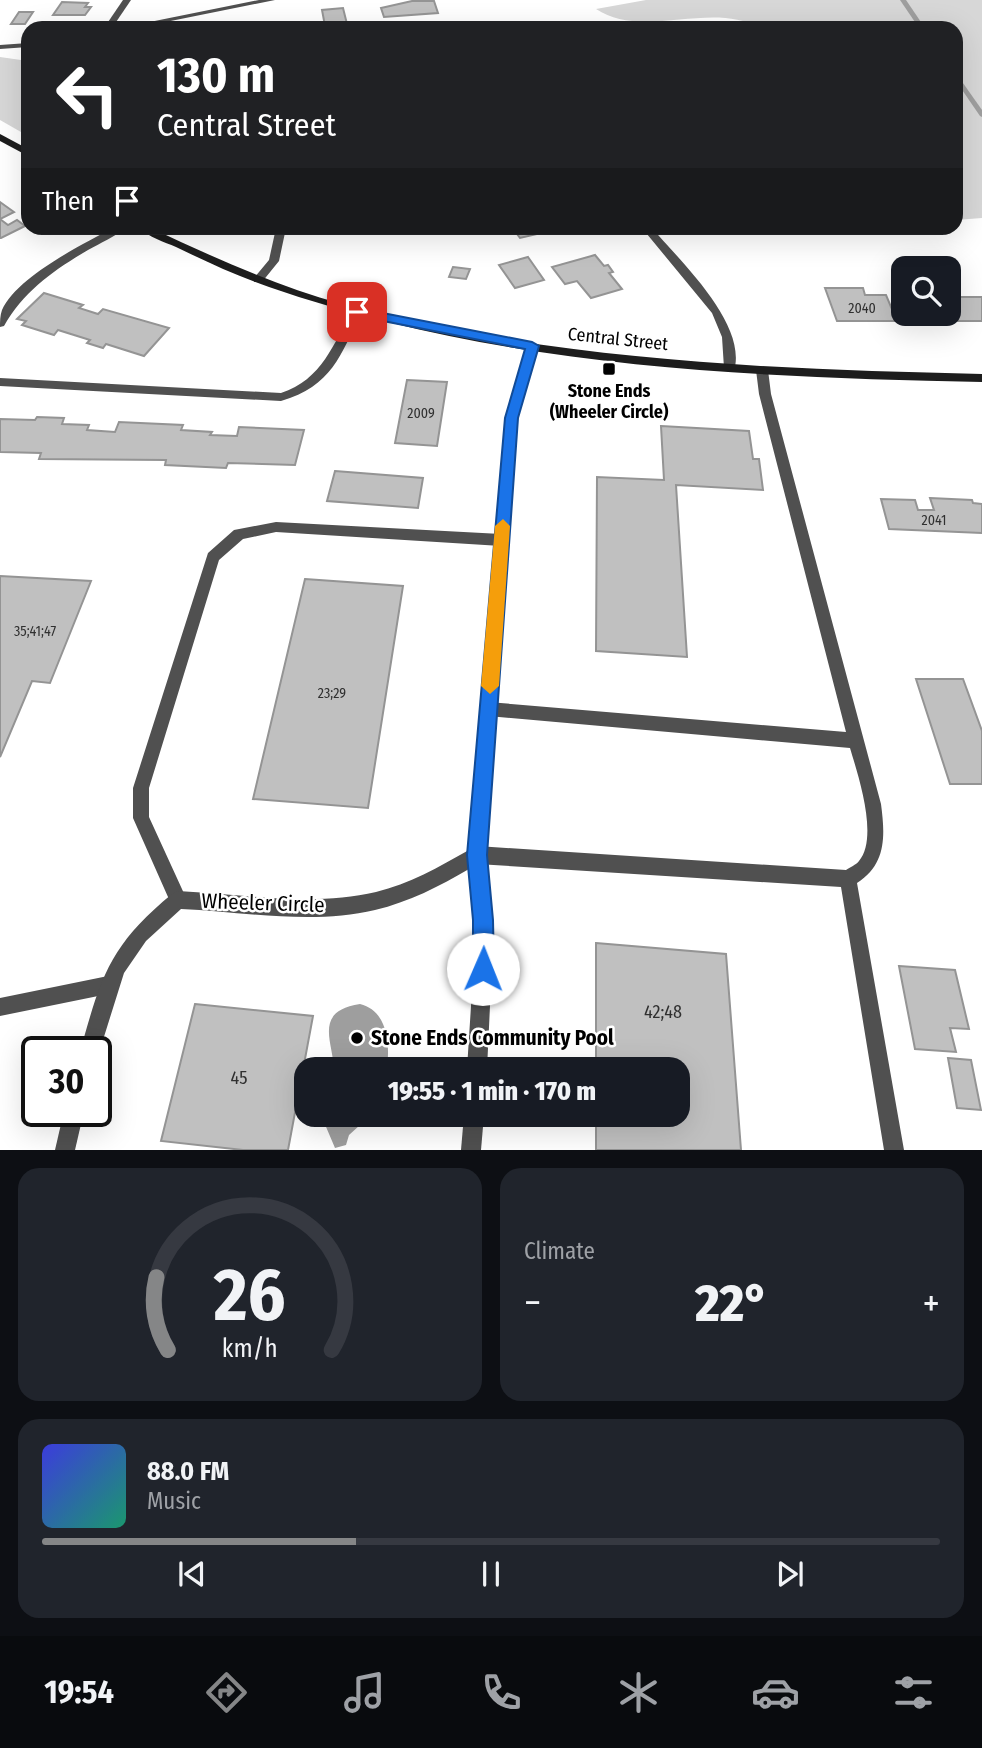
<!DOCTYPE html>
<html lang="en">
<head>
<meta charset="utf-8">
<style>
  body { margin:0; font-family:"Fira Sans Condensed",sans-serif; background:#20242c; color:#f1f3f6; height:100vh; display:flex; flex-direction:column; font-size:26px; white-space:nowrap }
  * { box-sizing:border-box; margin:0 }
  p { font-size:23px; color:#9ea1a6 }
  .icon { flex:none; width:38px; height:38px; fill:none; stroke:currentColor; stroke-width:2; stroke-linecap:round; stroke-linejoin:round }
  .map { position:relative; height:1150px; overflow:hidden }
  .drawer { display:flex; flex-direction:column; gap:18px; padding:18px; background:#0d0f14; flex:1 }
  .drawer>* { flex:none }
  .guide { position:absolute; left:21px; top:21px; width:942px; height:214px; border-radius:21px; box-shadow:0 7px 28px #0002; background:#202124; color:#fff; overflow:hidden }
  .buttons { position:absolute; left:891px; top:256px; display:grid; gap:14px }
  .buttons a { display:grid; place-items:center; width:70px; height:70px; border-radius:14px; background:#171b24; box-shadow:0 7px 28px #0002; font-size:35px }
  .speed { position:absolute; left:21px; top:1036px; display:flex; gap:14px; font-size:35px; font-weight:700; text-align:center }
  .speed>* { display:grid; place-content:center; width:91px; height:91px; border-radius:50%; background:#171b24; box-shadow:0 7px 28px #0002; line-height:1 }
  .speed .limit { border:4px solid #111; border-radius:10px; background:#fff; color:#111 }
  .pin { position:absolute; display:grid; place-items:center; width:60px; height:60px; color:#fff; margin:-30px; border-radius:14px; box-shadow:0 4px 10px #0006 }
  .me { position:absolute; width:77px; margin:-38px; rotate:1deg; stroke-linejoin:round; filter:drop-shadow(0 0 5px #0008) }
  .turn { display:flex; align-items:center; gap:24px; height:147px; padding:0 21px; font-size:32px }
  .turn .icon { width:91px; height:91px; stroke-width:2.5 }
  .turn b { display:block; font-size:49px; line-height:60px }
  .then { display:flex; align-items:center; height:66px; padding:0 21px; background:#0003; gap:14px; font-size:26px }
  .big { font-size:52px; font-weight:800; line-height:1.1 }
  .drawer .card { flex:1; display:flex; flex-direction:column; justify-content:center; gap:10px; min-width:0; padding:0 24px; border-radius:21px; background:#20242c }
  .drawer .dial { align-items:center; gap:0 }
  .dial svg { height:182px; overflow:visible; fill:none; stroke:#363941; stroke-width:7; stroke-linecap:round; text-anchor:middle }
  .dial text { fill:#f1f3f6; stroke:none }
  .song { display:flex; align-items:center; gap:21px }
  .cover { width:84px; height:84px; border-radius:10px; background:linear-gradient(135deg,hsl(240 70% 55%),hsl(160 70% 35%)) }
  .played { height:7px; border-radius:4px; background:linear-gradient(90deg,#858687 35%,#363941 35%) }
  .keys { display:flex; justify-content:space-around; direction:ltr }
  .heat { display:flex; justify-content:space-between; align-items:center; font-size:38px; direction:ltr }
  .drawer .tiles { flex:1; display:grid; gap:18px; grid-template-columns:1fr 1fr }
  .card:last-child { grid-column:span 2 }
  .trip { position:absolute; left:294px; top:1057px; width:396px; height:70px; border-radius:21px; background:#171b24; box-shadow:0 7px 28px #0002; font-weight:800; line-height:70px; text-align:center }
  .dock { display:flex; height:112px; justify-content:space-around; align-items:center; background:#090b0e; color:#9ea1a6 }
  .dock .icon { width:49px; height:49px }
  .dock .selected { color:#858687 }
  .dock b { font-size:32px; color:#f1f3f6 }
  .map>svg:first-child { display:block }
</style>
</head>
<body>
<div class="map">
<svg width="982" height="1150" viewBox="0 0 982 1150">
  <rect width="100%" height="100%" fill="#fff"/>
  <g fill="#d7d7d7">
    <path d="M 646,0 L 982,0 L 982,218 L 956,220 L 956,28 L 759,28 C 713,0 642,40 596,9 Z"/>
    <path d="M 0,57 L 28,61 L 28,136 L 0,120 Z"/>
  </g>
  <g fill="#9e9e9e">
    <path d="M 360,1004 C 388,1011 390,1044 387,1069 L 334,1069 C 333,1042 313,1011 360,1004 Z"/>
    <path d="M 321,1115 L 371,1115 L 349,1135 L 346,1145 L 335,1148 Z"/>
  </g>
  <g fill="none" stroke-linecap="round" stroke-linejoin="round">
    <g fill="#9e9e9e" fill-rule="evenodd">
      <path d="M 900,0 L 906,0 L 925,28 L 919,28 Z"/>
      <path d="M 956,75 L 958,76 L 982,110 L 982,117 L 980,116 L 956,81 Z"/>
    </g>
  </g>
  <g fill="#c0c0c0" stroke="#949494" stroke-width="2">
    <path d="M 412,1 L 434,1 L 438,13 L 384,17 L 381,8 Z"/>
    <path d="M 62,2 L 88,3 L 85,7 L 91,7 L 85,15 L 53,15 Z"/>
    <path d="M 343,8 L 347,24 L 325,26 L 322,10 Z"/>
    <path d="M 19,12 L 33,12 L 25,24 L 11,24 Z"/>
    <path d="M 0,202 L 14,212 L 0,219 L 8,225 L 17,220 L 25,226 L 1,238 L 0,238 Z"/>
    <path d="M 523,228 L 563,228 L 520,238 L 514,230 Z"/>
    <path d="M 595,255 L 604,266 L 608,265 L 613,272 L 609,273 L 622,289 L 591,298 L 577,281 L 565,284 L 552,267 Z"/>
    <path d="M 528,257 L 544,280 L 515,288 L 499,265 Z"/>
    <path d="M 453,267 L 470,269 L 466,279 L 449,277 Z"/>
    <path d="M 825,288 L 863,288 L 865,295 L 886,295 L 897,321 L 837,321 Z"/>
    <path d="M 44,293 L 83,305 L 79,308 L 98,314 L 103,309 L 169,328 L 144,356 L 106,344 L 103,348 L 87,343 L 90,340 L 58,330 L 54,335 L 22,325 L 26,321 L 17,319 Z"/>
    <path d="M 948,297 L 982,297 L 982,321 L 958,321 Z"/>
    <path d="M 407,380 L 447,382 L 437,446 L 395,443 Z"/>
    <path d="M 37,417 L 64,418 L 62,424 L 89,425 L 87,430 L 115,432 L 119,422 L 183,425 L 181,430 L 212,432 L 210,435 L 237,436 L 239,427 L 304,430 L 295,465 L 228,463 L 226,468 L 165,465 L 166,460 L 39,459 L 41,453 L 0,452 L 0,419 L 35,420 Z"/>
    <path d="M 661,426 L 749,431 L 753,459 L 759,459 L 763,490 L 676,485 L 687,657 L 596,651 L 597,477 L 664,480 Z"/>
    <path d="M 335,471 L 423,478 L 418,508 L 327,501 Z"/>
    <path d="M 930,498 L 972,500 L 973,503 L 982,504 L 982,533 L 889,529 L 881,499 L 915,500 L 918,510 L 934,510 Z"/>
    <path d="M 0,576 L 91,581 L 50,683 L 32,681 L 0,757 Z"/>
    <path d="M 305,579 L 403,586 L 368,808 L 253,799 Z"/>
    <path d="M 916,679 L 963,679 L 982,731 L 982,784 L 950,784 Z"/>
    <path d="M 596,943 L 726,954 L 741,1150 L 596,1150 L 596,1115 L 677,1115 L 677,1069 L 596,1069 Z"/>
    <path d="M 899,966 L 955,970 L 969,1029 L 950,1028 L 956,1052 L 915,1049 Z"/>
    <path d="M 195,1004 L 313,1016 L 288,1150 L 243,1150 L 161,1141 Z"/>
    <path d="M 948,1058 L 971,1060 L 981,1110 L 957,1108 Z"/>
  </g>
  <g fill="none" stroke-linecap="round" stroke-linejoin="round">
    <g fill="#505050" fill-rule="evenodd">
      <path d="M 113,228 L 125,228 C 115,237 100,243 88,250 C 54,270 24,291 4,326 L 0,327 C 0,321 0,316 2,310 C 17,277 81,245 113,228 Z"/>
      <path d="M 357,308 L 362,312 C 340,356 332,386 281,401 L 0,386 L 0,378 L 281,393 C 322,380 334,343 353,309 Z"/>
      <path d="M 762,366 L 768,370 L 771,394 L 881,804 C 885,835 887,864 857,883 L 904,1150 L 884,1150 L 841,887 L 477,864 L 471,861 L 468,855 L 471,849 L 477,846 L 846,870 C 850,867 856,865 859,861 C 879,837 858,775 850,748 L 488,716 L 483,714 L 480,709 L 483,704 L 488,702 L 846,732 L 759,394 L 756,370 Z"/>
      <path d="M 276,522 L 501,534 L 506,536 L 508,540 L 506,544 L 501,546 L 276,532 L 243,539 L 219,560 L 149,788 L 149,817 L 187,900 L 184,906 L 178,909 L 172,906 L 133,818 L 133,788 L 208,553 L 234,530 Z"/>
      <path d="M 108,976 L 115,978 L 117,985 L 115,992 L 108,994 L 0,1016 L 0,998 Z"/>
    </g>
    <g fill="#505050" fill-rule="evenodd">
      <path d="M 123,0 L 131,0 L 112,28 L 104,28 Z"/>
      <path d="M 259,0 L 275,0 L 136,28 L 120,28 Z"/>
      <path d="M 28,43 L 28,47 L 0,49 L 0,45 Z"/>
      <path d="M 276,228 L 286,228 L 279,261 L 262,282 L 254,282 L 254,278 L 269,260 Z"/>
      <path d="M 642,228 L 652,228 C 680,261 748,324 734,371 L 730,372 L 724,368 L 722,337 L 712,313 Z"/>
      <path d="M 532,342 L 538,346 L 518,418 L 496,709 L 486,855 L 493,943 L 487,1069 L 467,1069 L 475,943 L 469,869 C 440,886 409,902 375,910 C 313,925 244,912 181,909 L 146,941 L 124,973 L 97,1059 L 96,1052 L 80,1052 C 101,976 110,945 172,894 L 178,891 C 242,894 313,907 376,892 C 409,884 439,867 469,850 L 506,418 L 526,346 Z"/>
      <path d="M 64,1111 L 84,1111 L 75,1150 L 55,1150 Z"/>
      <path d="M 464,1115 L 484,1115 L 481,1150 L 461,1150 Z"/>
    </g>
    <g fill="#1d1d1d" fill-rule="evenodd">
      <path d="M 0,134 L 28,149 L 28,156 L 0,141 Z"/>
      <path d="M 139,228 L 151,228 C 213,257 276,286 342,304 C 551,361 767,369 982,374 L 982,382 C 740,377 500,367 269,287 C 237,276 207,262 176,247 C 164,242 149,237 139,228 Z"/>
    </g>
  </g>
  <path fill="#1a73e8" stroke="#114b97" stroke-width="2" d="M 357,308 L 532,342 L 539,346 L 518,418 L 487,855 L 493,920 L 494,969 L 491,976 L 483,979 L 476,976 L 473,969 L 473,920 L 467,855 L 505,418 L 525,349 L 353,315 L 351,312 Z"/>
  <path fill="#f59e0b" d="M 503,519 L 510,526 L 499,686 L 490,694 L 481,686 L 495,526 Z"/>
  <g fill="#000" stroke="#fff" stroke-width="2.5">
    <rect x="602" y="362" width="14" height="14" rx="3.5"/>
    <circle cx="357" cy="1038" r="7"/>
  </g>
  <g text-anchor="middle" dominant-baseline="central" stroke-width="5" stroke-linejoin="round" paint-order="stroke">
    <g font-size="14" fill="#303030">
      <text x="862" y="308">2040</text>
      <text x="421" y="413">2009</text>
      <text x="934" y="520">2041</text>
      <text x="35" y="631">35;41;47</text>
      <text x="332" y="693">23;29</text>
    </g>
    <g font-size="18" fill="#000" stroke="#fff">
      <text transform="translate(618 339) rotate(6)">Central Street</text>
    </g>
    <g font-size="18" font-weight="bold" fill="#000" stroke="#fff">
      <text x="609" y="391">Stone Ends<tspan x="609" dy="21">(Wheeler Circle)</tspan></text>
    </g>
    <g font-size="18" fill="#303030">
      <text x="663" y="1012">42;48</text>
      <text x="239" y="1078">45</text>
    </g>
    <g font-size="21" fill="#000" stroke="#fff">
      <text transform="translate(263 903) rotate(2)">Wheeler Circle</text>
    </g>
    <g font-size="21" font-weight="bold" fill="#000" stroke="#fff" text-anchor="start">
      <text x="371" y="1038">Stone Ends Community Pool</text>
    </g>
  </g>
</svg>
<div class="buttons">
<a><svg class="icon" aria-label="search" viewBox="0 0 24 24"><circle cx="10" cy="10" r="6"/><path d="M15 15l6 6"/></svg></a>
</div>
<div class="speed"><div class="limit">30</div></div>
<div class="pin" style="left:357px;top:312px;background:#d93025"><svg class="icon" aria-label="arrive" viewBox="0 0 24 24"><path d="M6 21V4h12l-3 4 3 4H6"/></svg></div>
<svg class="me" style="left:483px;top:969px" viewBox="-20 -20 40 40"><circle r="19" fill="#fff"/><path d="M0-13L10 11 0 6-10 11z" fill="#1a73e8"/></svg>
<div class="trip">19:55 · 1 min · 170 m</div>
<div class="guide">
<div class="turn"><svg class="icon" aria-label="left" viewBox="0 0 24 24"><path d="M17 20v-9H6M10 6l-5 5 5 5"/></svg><div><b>130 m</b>Central Street</div></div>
<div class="then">Then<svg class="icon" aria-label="arrive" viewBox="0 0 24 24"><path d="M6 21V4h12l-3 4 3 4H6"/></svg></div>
</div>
</div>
<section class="drawer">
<div class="tiles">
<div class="card dial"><svg viewBox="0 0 100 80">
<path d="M14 69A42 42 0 1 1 86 69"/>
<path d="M14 69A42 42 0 0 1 9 37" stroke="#858687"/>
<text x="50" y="56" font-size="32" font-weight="700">26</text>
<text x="50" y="72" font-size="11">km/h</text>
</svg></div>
<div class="card"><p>Climate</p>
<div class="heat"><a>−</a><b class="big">22°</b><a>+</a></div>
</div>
<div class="card">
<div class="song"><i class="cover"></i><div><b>88.0 FM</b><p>Music</p></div></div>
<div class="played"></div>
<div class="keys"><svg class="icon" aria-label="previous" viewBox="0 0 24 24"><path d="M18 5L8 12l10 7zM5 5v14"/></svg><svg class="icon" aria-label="pause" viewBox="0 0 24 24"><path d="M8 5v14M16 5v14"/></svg><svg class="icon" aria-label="next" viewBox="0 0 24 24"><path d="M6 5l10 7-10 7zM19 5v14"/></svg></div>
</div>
</div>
</section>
<nav class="dock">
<b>19:54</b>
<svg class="icon selected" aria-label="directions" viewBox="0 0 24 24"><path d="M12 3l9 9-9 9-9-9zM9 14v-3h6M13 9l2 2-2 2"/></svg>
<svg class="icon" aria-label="music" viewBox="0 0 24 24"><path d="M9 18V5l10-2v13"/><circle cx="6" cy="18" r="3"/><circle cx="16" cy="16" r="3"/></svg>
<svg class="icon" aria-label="phone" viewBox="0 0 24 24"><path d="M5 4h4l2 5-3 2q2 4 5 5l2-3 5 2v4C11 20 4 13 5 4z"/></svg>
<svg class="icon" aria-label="climate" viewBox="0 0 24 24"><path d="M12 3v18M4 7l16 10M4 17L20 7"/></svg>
<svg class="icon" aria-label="car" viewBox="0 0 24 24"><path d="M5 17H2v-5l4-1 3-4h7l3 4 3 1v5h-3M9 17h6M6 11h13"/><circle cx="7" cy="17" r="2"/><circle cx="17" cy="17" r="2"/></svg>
<svg class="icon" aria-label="filters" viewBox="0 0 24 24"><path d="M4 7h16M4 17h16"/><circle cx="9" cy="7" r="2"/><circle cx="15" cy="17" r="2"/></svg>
</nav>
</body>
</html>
